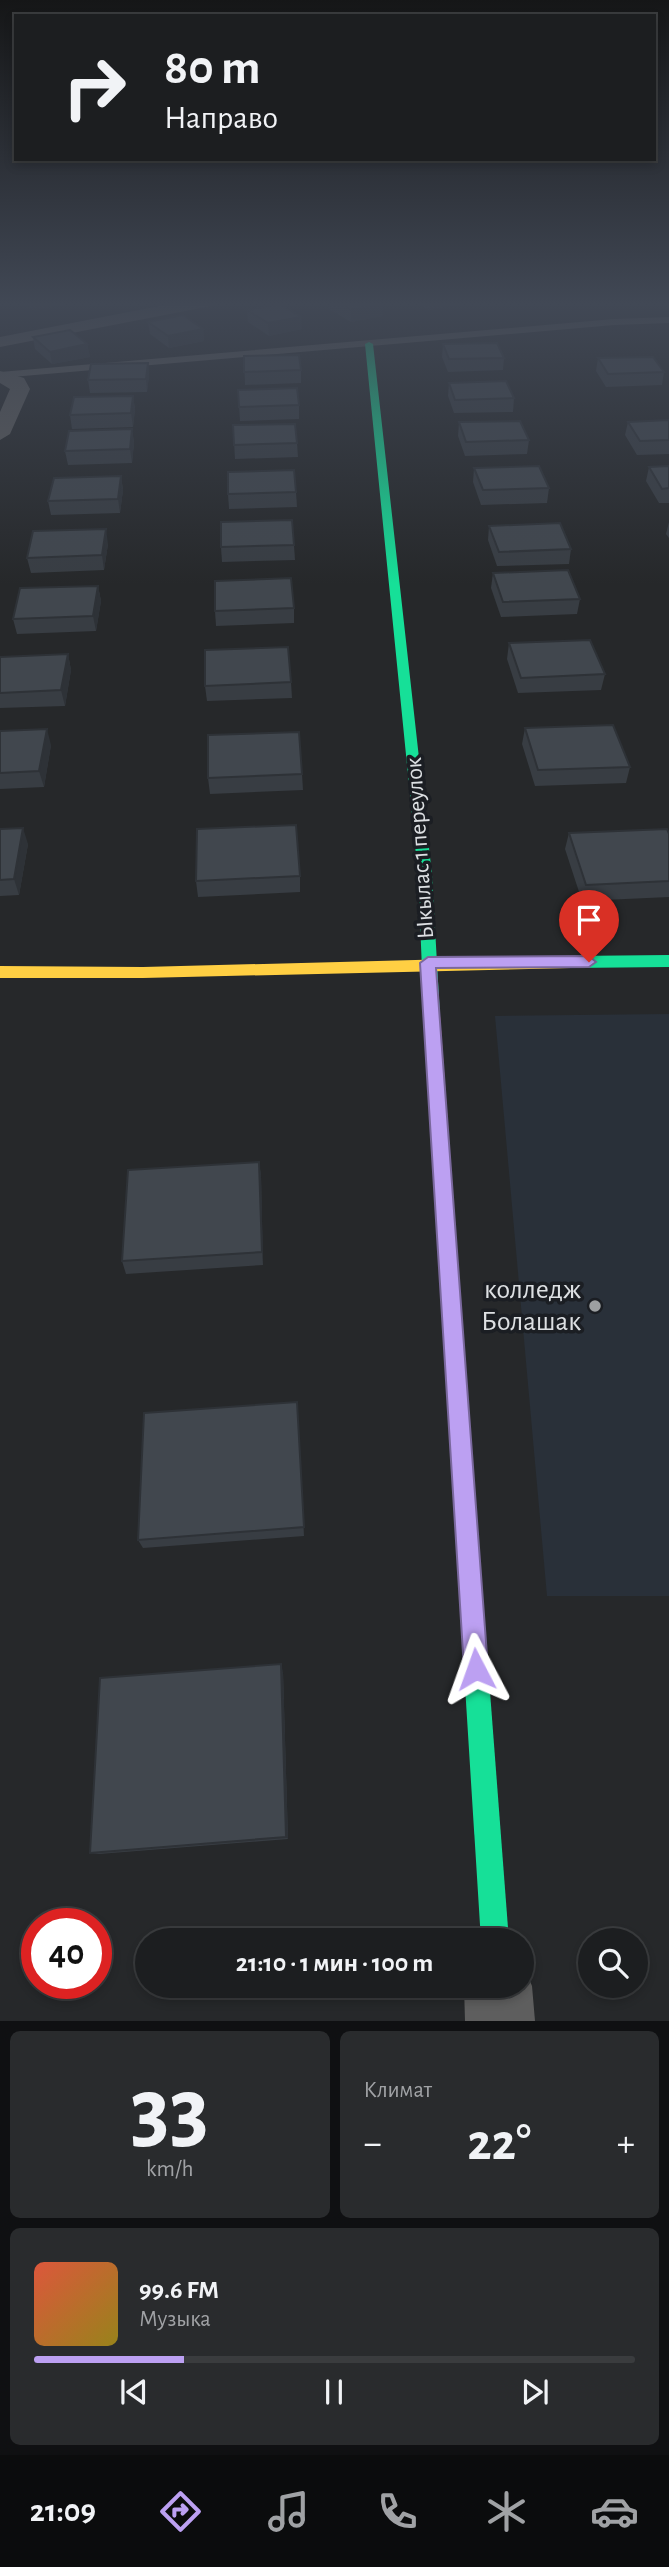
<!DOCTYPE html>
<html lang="ru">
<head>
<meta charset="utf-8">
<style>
  body { margin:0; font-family:"Alegreya Sans",sans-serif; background:#292b2d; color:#f1f3f6; height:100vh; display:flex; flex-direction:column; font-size:26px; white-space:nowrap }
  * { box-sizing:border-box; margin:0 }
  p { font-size:23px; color:#a0a2a5 }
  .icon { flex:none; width:38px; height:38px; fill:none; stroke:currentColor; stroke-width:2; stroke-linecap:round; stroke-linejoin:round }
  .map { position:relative; height:2021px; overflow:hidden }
  .sheet { display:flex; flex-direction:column; gap:10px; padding:10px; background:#0f1012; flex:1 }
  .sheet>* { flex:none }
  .top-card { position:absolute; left:14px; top:14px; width:642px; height:147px; border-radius:0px; box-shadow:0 4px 10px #0003,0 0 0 2px #3a3c3e; background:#1c1e20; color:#f1f3f6; overflow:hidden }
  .fabs { position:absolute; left:578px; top:1928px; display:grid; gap:14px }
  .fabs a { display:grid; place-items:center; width:70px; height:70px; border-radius:50%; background:#1c1e20; box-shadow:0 4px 10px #0003,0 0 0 2px #3a3c3e; font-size:35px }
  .speed { position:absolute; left:21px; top:1908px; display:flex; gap:14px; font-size:35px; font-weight:700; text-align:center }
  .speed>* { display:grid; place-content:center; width:91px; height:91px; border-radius:50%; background:#1c1e20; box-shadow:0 4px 10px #0003,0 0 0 2px #3a3c3e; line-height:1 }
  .speed .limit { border:10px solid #d22; background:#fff; color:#111 }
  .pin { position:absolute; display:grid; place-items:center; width:60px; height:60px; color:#fff; margin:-72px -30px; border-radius:50% 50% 50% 0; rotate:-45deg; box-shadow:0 0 7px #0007 }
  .pin .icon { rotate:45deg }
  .me { position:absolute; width:77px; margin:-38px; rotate:356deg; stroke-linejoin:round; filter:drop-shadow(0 0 5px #0008) }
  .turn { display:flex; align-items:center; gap:24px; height:147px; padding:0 35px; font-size:32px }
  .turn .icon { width:91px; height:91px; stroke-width:2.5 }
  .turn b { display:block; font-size:49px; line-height:60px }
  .big { font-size:52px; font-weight:600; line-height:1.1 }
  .sheet .tile { flex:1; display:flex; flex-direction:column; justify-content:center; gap:10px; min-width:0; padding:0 24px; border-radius:10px; background:#292b2d }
  .sheet .dial { align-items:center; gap:0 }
  .dial b { font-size:91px; line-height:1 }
  .song { display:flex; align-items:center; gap:21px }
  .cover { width:84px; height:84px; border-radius:10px; background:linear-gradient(135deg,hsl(10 70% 55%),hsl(50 70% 35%)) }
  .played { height:7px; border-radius:4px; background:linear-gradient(90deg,#bca0f2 25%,#3a3c3e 25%) }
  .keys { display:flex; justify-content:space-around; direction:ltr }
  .heat { display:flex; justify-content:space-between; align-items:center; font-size:38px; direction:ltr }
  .sheet .tiles { flex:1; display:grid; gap:10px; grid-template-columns:1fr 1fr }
  .tile:last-child { grid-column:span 2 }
  .trip { position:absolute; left:135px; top:1928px; width:399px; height:70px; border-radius:35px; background:#1c1e20; box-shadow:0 4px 10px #0003,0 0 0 2px #3a3c3e; font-weight:600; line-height:70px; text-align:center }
  .menu { display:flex; height:112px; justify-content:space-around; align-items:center; background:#0b0c0d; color:#a0a2a5 }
  .menu .icon { width:49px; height:49px }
  .menu .active { color:#bca0f2 }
  .menu b { font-size:32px; color:#f1f3f6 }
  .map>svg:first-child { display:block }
</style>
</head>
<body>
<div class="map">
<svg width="669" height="2021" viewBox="0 0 669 2021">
  <rect width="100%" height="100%" fill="#26282a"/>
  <path fill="#293039" d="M 669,1014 L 669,1596 L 547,1596 L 495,1016 Z"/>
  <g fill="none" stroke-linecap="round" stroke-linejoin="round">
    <path fill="#5e5e5e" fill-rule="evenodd" d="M 669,317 L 669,323 L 614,325 L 0,378 L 0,372 L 614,319 Z"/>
    <g fill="#5e5e5e" fill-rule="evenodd">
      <path d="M 185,301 L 219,301 L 211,306 L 0,347 L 0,337 Z"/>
      <path d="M 660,301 L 669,301 L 669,307 Z"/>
      <path d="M 0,371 L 24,378 L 30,389 L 10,434 L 0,440 L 0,412 L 10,389 L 0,383 Z"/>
      <path d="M 522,1962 L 532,1986 L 535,2021 L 465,2021 L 464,1986 L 522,1986 Z"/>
    </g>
    <g fill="#16e098" fill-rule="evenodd">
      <path d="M 369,342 L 373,344 L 432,875 L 440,1016 L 438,1020 L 426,1020 L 424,1016 L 418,875 L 365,344 Z"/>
      <path d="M 669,955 L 669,967 L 571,968 L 563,962 L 571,956 Z"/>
      <path d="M 464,1484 L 472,1487 L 475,1495 L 509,1941 L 481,1941 L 453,1495 L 456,1487 Z"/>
    </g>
    <path fill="#ffcf43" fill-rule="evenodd" d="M 571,956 L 579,962 L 571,968 L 143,978 L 0,978 L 0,966 L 143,967 Z"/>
    <path fill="#f24e42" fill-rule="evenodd" d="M 432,1010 L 438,1012 L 440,1016 L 475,1495 L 472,1503 L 464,1506 L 456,1503 L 453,1495 L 424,1016 L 426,1012 Z"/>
  </g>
  <g fill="#383d43">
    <path d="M 22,301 L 66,301 L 67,304 L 32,310 Z"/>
    <path d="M 329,301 L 378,301 L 383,304 L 383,316 L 351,322 L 329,309 Z"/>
    <path d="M 412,301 L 459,301 L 459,304 L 429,310 Z"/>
    <path d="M 247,310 L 302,329 L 269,336 L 248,322 Z"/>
    <path d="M 148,322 L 203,329 L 204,341 L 169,348 L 150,334 Z"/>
    <path d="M 33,337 L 87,344 L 90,357 L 52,364 L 35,349 Z"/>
    <path d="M 443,344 L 504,358 L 503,370 L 448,372 L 442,357 Z"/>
    <path d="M 244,356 L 301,370 L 301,383 L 245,385 Z"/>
    <path d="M 598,358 L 664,372 L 662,385 L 606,387 L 596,371 Z"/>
    <path d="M 148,363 L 149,376 L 147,392 L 90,393 L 88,380 Z"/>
    <path d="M 449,383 L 514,398 L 513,412 L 454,413 L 448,396 Z"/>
    <path d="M 238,390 L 299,405 L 299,419 L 240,421 Z"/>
    <path d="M 133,396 L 135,409 L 133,427 L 72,429 L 70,415 Z"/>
    <path d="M 669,420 L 669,454 L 637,455 L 625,435 L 628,422 Z"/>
    <path d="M 459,422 L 529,440 L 527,454 L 465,456 L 458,436 Z"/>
    <path d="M 233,425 L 297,443 L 298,457 L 235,459 Z"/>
    <path d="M 132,429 L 134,443 L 132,463 L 68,465 L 65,451 Z"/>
    <path d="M 669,466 L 669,503 L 659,503 L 646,481 L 649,467 Z"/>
    <path d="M 474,468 L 549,488 L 547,503 L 481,505 L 473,482 Z"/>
    <path d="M 121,476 L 123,490 L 120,513 L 51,515 L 48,501 Z"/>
    <path d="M 296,492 L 297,507 L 229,509 L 228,494 Z"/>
    <path d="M 669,522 L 669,538 L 666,534 Z"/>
    <path d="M 489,526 L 571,549 L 569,564 L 497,566 L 488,540 Z"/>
    <path d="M 108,544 L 104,570 L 31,573 L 27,558 Z"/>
    <path d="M 294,545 L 295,560 L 222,562 L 221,547 Z"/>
    <path d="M 493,573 L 580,599 L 577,614 L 501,617 L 491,588 Z"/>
    <path d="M 98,586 L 101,601 L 96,631 L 17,634 L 13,619 Z"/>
    <path d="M 294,608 L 294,623 L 216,626 L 215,611 Z"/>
    <path d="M 509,643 L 605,674 L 601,690 L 518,693 L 507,659 Z"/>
    <path d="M 68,654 L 71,670 L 65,706 L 0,708 L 0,657 Z"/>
    <path d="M 291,682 L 292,698 L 207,701 L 205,686 Z"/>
    <path d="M 525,728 L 630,767 L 626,783 L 535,786 L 522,744 Z"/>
    <path d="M 0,731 L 51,745 L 44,787 L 0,789 Z"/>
    <path d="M 302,774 L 303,790 L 210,794 L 208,778 Z"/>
    <path d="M 0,829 L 28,844 L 19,895 L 0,896 Z"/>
    <path d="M 569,833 L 669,834 L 669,897 L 582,901 L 565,849 Z"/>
    <path d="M 300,876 L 300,892 L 198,897 L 196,881 Z"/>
    <path d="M 259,1162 L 261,1176 L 263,1265 L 126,1274 L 122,1261 Z"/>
    <path d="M 297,1402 L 304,1536 L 143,1548 L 138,1540 Z"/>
    <path d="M 283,1672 L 288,1839 L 99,1854 L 90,1853 Z"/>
  </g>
  <g fill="#2e3237">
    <path d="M 41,301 L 66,301 L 67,304 L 32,310 L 31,303 Z"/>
    <path d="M 441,301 L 459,301 L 459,304 L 429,310 L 430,303 Z"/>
    <path d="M 383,304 L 383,316 L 351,322 L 351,310 Z"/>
    <path d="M 301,317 L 302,329 L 269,336 L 268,323 Z"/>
    <path d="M 203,329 L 204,341 L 169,348 L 168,336 Z"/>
    <path d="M 87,344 L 90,357 L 52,364 L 50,352 Z"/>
    <path d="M 148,363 L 149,376 L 147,392 L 146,379 Z"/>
    <path d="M 133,396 L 135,409 L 133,427 L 131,413 Z"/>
    <path d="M 132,429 L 134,443 L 132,463 L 130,449 Z"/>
    <path d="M 121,476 L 123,490 L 120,513 L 118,499 Z"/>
    <path d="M 106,529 L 108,544 L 104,570 L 102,555 Z"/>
    <path d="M 98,586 L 101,601 L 96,631 L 93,616 Z"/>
    <path d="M 68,654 L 71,670 L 65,706 L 61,690 Z"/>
    <path d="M 47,729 L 51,745 L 44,787 L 39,771 Z"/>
    <path d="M 23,828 L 28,844 L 19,895 L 14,879 Z"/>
    <path d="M 259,1162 L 261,1176 L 263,1265 L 262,1252 Z"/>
    <path d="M 281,1664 L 283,1672 L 288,1839 L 286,1837 Z"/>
  </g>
  <g fill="#41474e" stroke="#2e3237" stroke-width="2">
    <path d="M 335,301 L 378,301 L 383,304 L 351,310 Z"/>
    <path d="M 425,301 L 441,301 L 430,303 Z"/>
    <path d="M 280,304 L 301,317 L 268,323 L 247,310 Z"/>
    <path d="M 183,315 L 203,329 L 168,336 L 148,322 Z"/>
    <path d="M 70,330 L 87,344 L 50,352 L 33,337 Z"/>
    <path d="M 497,343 L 504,358 L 449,359 L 443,344 Z"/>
    <path d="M 299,355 L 301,370 L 244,372 L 244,356 Z"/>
    <path d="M 653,357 L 664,372 L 608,374 L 598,358 Z"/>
    <path d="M 148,363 L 146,379 L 88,380 L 91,364 Z"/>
    <path d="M 506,381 L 514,398 L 455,400 L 449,383 Z"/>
    <path d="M 297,388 L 299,405 L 239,407 L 238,390 Z"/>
    <path d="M 133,396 L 131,413 L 70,415 L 74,397 Z"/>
    <path d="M 669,420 L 669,440 L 640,441 L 628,422 Z"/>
    <path d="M 520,421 L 529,440 L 466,442 L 459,422 Z"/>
    <path d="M 295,424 L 297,443 L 234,445 L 233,425 Z"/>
    <path d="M 132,429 L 130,449 L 65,451 L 69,431 Z"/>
    <path d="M 539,466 L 549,488 L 483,490 L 474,468 Z"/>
    <path d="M 669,466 L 669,488 L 662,489 L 649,467 Z"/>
    <path d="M 294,470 L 296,492 L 228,494 L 228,472 Z"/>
    <path d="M 121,476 L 118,499 L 48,501 L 54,478 Z"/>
    <path d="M 292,520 L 294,545 L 221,547 L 221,522 Z"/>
    <path d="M 560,523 L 571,549 L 499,552 L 489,526 Z"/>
    <path d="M 106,529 L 102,555 L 27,558 L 33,531 Z"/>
    <path d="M 568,570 L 580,599 L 503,602 L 493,573 Z"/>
    <path d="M 291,578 L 294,608 L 215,611 L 215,581 Z"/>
    <path d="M 98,586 L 93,616 L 13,619 L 20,588 Z"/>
    <path d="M 590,640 L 605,674 L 521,678 L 509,643 Z"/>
    <path d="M 288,647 L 291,682 L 205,686 L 205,650 Z"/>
    <path d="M 68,654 L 61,690 L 0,693 L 0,657 Z"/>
    <path d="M 613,725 L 630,767 L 538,770 L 525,728 Z"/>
    <path d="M 47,729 L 39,771 L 0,773 L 0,731 Z"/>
    <path d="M 299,732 L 302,774 L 208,778 L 208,735 Z"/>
    <path d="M 296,825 L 300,876 L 196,881 L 197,829 Z"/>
    <path d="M 23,828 L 14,879 L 0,880 L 0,829 Z"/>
    <path d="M 667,829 L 669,834 L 669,881 L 586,885 L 569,833 Z"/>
    <path d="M 259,1162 L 262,1252 L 122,1261 L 128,1170 Z"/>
    <path d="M 297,1402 L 304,1527 L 138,1540 L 144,1413 Z"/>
    <path d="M 281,1664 L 286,1837 L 90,1853 L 100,1678 Z"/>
  </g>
  <linearGradient id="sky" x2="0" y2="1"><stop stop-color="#151617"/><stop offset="0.52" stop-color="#414855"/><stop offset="1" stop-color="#414855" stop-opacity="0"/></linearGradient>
  <rect width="669" height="584" fill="url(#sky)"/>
  <path fill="#bca0f2" stroke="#7a689d" stroke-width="2" d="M 589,956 L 596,962 L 589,967 L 436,968 L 488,1669 L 485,1678 L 476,1681 L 468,1678 L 464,1669 L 420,963 L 428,957 Z"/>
  <circle fill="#9da0a2" stroke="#1b1e23" stroke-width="2.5" cx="595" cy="1306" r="7"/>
  <g text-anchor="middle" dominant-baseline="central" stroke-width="7" stroke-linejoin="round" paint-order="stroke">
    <g font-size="24" fill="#dde0e3" stroke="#1b1e23">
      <text transform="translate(420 848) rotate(-94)">Ыкылас 1 переулок</text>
    </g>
    <g font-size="28" fill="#dde0e3" stroke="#1b1e23" text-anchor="end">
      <text x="581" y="1290">колледж<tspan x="581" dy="32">Болашак</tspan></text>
    </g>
  </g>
</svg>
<div class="fabs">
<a><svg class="icon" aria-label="search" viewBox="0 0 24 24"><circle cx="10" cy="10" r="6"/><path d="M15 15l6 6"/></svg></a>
</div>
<div class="speed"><div class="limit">40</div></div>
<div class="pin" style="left:589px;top:962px;background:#d93025"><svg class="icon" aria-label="arrive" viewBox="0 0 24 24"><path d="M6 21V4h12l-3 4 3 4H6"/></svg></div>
<svg class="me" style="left:476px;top:1669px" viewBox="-20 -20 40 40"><path d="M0-17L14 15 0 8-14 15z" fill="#bca0f2" stroke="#fff" stroke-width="4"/></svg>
<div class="trip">21:10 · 1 мин · 100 m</div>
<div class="top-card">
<div class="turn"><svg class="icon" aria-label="right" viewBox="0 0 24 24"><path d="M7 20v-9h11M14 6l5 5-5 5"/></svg><div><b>80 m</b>Направо</div></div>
</div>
</div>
<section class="sheet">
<div class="tiles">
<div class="tile dial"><b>33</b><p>km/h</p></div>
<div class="tile"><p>Климат</p>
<div class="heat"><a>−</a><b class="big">22°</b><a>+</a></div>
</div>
<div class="tile">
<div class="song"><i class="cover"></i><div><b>99.6 FM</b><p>Музыка</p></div></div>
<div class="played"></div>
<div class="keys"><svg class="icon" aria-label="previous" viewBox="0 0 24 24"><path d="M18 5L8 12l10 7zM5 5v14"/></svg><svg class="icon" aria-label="pause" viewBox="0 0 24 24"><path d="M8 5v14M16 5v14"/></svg><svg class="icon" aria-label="next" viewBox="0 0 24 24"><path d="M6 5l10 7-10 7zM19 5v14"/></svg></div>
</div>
</div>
</section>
<nav class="menu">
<b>21:09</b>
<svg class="icon active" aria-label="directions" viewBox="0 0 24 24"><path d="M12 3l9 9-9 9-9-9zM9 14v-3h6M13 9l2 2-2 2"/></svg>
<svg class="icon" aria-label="music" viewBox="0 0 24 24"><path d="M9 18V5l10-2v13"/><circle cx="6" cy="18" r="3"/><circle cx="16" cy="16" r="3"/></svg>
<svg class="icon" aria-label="phone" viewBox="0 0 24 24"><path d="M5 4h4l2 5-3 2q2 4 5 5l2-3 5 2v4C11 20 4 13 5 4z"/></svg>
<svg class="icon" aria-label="climate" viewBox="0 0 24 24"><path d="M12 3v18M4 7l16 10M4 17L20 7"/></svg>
<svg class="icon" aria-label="car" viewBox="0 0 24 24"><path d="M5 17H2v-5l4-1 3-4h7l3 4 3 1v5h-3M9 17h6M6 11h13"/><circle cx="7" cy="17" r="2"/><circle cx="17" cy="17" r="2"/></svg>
</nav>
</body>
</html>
